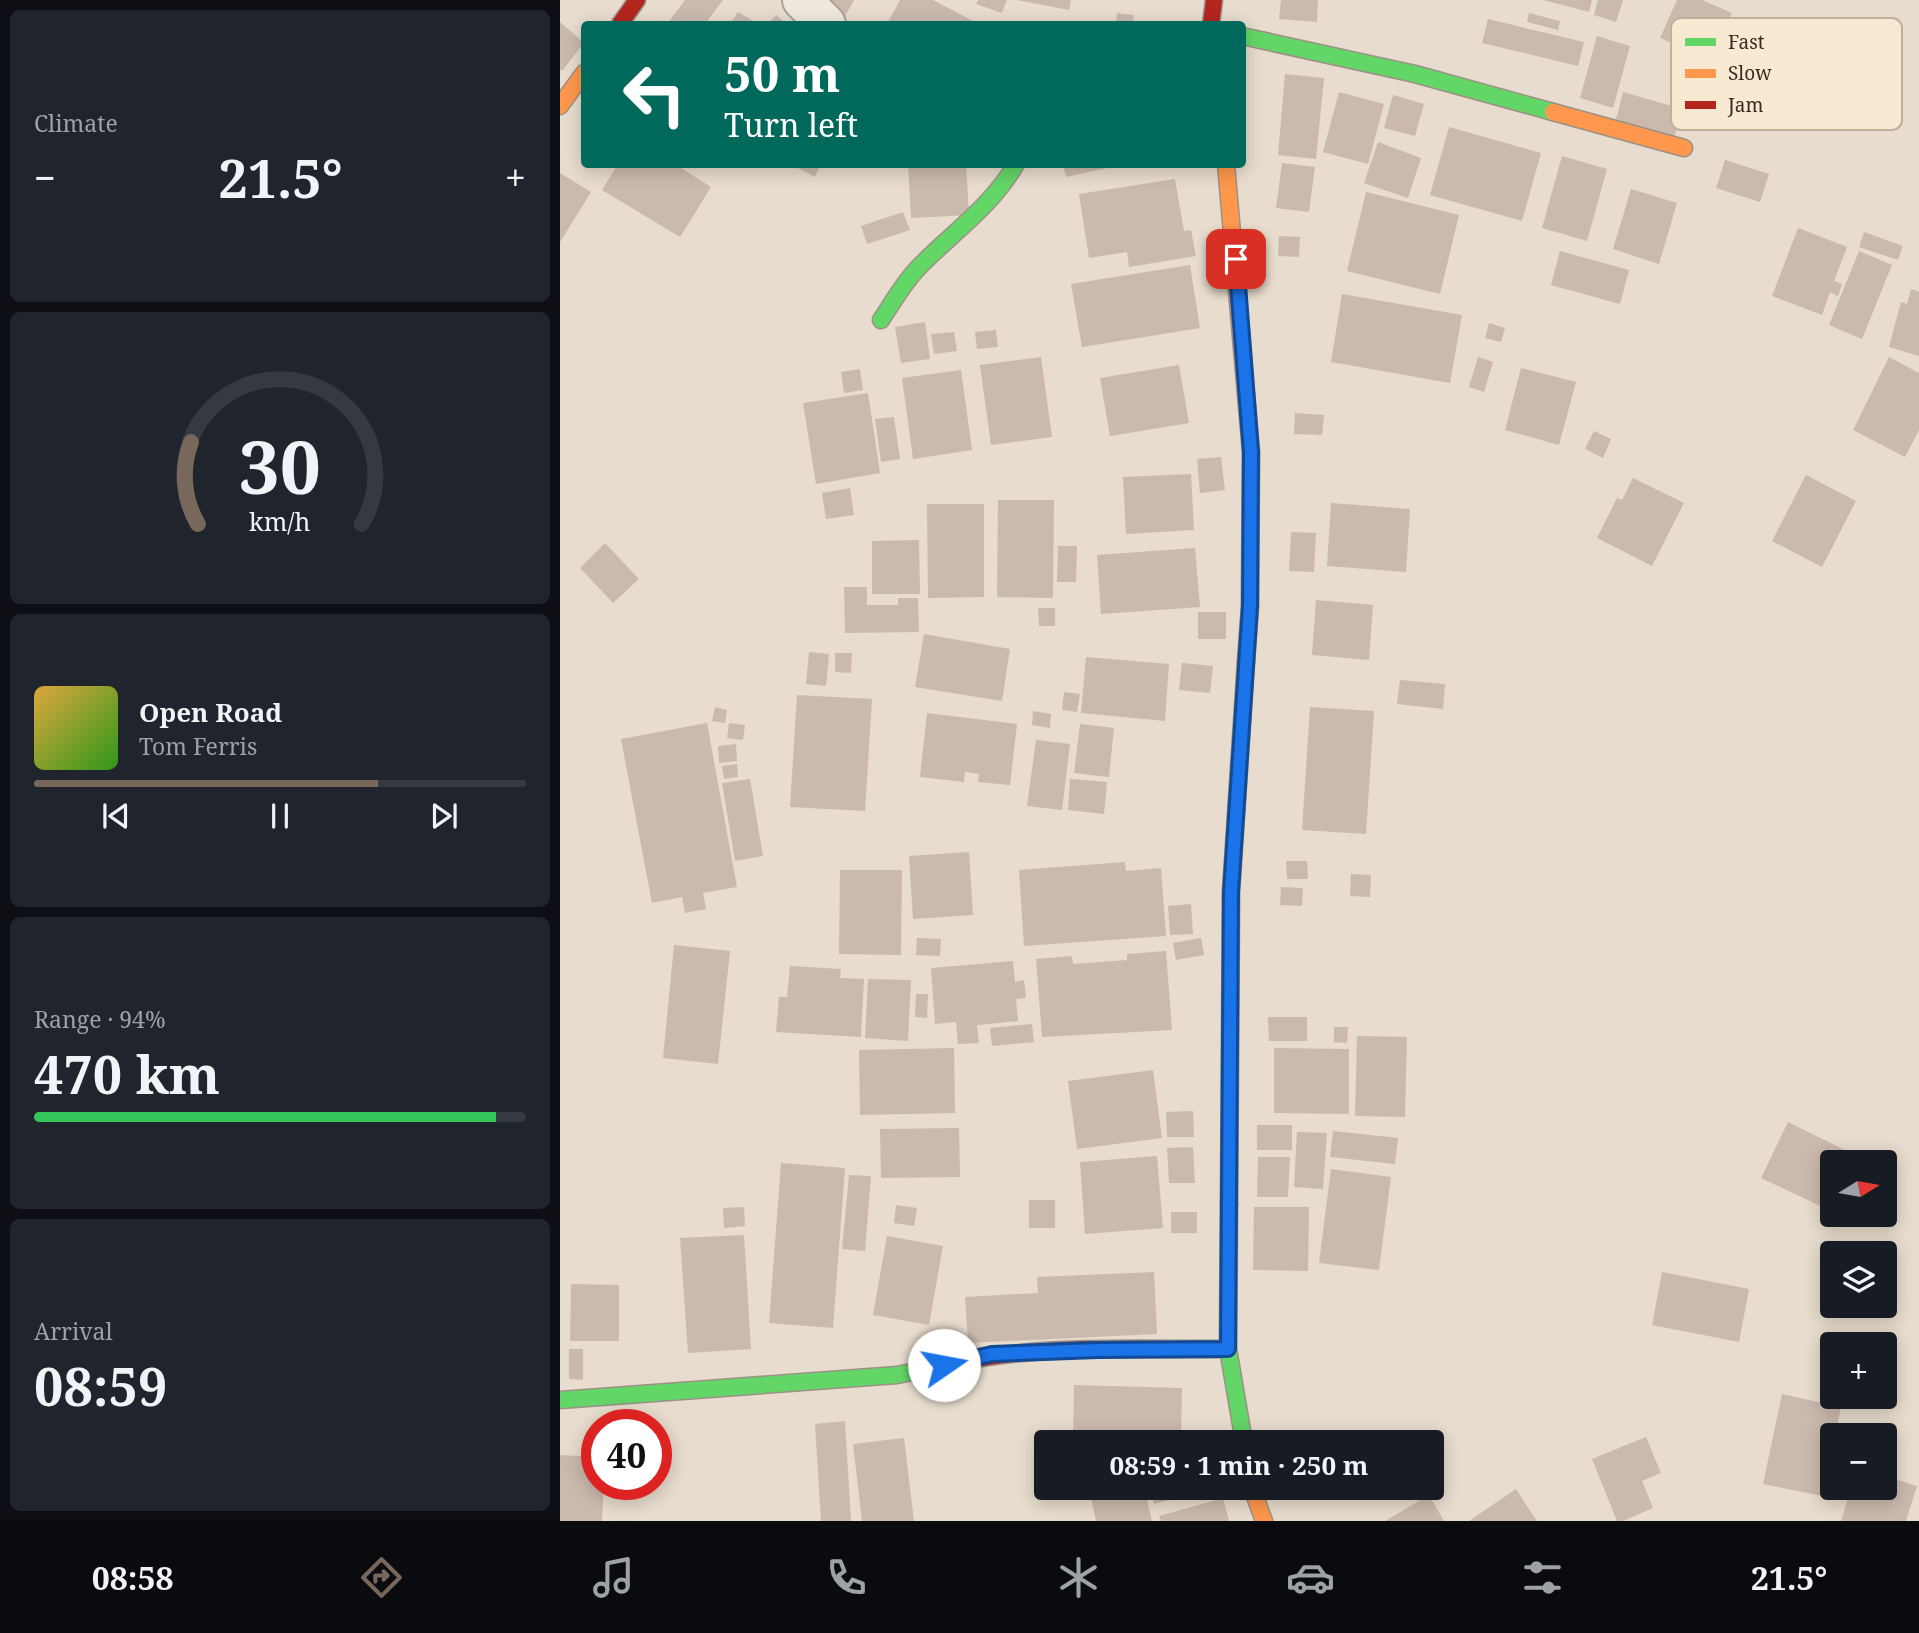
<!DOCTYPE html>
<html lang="en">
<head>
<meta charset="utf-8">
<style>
  body { margin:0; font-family:"Noto Serif",serif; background:#20242c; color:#f1f3f6; height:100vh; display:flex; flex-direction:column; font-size:26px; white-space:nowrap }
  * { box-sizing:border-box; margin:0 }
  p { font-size:23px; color:#9ea1a6 }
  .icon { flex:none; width:38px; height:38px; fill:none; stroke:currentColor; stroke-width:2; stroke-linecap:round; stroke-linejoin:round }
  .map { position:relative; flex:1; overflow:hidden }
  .drawer { display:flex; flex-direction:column; gap:10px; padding:10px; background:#0d0f14; width:560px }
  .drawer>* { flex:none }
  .hud { position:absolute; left:21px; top:21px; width:665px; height:147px; border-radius:7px; box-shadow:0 4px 18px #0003; background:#00695c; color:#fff; overflow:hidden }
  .needle { width:46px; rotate:79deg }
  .fabs { position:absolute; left:1260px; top:1150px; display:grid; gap:14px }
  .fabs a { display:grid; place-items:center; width:77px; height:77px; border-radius:7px; background:#171b24; box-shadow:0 4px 18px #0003; font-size:35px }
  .speed { position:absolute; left:21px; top:1409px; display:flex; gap:14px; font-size:35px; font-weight:700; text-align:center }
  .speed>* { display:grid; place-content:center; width:91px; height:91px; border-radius:50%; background:#171b24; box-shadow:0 4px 18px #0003; line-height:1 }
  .speed .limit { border:10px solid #d22; background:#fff; color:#111 }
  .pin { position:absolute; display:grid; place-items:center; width:60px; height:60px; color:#fff; margin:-30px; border-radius:14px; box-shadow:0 4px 10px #0006 }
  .me { position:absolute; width:77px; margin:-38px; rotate:78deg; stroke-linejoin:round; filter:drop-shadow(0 0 5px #0008) }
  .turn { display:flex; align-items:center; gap:24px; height:147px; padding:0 28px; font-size:32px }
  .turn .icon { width:91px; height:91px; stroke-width:2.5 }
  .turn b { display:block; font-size:49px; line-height:60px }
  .big { font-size:52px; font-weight:700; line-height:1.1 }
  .drawer .tile { flex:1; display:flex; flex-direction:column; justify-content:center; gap:10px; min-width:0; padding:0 24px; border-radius:10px; background:#20242c }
  .drawer .dial { align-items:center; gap:0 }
  .dial svg { height:182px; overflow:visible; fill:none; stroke:#363941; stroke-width:7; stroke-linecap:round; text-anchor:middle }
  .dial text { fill:#f1f3f6; stroke:none }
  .song { display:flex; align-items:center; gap:21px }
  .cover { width:84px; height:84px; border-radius:10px; background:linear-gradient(135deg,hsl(40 70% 55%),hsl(110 70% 35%)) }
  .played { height:7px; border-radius:4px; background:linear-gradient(90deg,#78675b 70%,#363941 70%) }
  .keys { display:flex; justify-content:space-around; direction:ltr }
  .heat { display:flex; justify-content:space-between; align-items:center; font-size:38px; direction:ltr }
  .charge { height:10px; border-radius:5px; background:linear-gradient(90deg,#34c759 94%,#363941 0) }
  .trip { position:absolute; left:474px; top:1430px; width:410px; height:70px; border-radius:7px; background:#171b24; box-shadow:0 4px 18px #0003; font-weight:700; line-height:70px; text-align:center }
  .tab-bar { display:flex; height:112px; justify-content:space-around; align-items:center; background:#090b0e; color:#9ea1a6 }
  .tab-bar .icon { width:49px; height:49px }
  .tab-bar .selected { color:#78675b }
  .tab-bar b { font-size:32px; color:#f1f3f6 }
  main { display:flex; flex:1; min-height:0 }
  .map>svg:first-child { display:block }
</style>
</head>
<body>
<main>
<section class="drawer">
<div class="tile"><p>Climate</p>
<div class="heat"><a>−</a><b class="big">21.5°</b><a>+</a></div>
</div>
<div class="tile dial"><svg viewBox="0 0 100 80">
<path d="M14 69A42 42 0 1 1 86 69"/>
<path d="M14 69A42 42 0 0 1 11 33" stroke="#78675b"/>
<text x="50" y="56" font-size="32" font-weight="700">30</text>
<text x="50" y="72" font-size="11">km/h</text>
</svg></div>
<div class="tile">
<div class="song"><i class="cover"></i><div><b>Open Road</b><p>Tom Ferris</p></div></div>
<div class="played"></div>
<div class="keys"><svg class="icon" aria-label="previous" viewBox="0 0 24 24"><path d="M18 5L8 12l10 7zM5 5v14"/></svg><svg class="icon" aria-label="pause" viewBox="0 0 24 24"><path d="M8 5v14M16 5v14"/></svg><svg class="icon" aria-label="next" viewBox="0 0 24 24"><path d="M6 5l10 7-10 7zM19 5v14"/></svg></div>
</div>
<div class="tile"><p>Range · 94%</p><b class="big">470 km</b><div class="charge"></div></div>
<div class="tile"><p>Arrival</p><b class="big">08:59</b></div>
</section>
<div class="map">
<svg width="1359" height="1521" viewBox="0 0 1359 1521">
  <rect width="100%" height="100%" fill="#e7dccd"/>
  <g fill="#cbb9ae">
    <path d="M 125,0 L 163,0 L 145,24 L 98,24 L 102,20 L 107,24 Z"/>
    <path d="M 263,0 L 294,0 L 284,18 Z"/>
    <path d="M 340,0 L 373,0 L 415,22 L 413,24 L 327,24 Z"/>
    <path d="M 418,0 L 447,0 L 442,13 L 416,4 Z"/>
    <path d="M 457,0 L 511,0 L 509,10 Z"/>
    <path d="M 721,0 L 758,0 L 757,22 L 719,19 Z"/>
    <path d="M 983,0 L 1032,0 L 1029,12 Z"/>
    <path d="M 1038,0 L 1063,0 L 1056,22 L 1034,15 Z"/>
    <path d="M 1117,0 L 1142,0 L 1172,13 L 1152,60 L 1100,38 Z"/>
    <path d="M 178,12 L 198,24 L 170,24 Z"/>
    <path d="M 557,13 L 574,15 L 572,24 L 556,24 Z"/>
    <path d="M 969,13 L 1000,21 L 998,30 L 967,22 Z"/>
    <path d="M 216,15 L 226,24 L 209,23 Z"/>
    <path d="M 928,19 L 1024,42 L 1018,66 L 922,43 Z"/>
    <path d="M 0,22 L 24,43 L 2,71 L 0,69 Z"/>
    <path d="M 1037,36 L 1070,46 L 1053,108 L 1020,98 Z"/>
    <path d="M 725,74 L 764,78 L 756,159 L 718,155 Z"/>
    <path d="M 779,92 L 824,104 L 808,164 L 763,152 Z"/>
    <path d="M 1063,92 L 1122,109 L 1114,138 L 1056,120 Z"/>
    <path d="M 833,95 L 864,104 L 855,136 L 824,128 Z"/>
    <path d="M 889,127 L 981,153 L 962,221 L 870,195 Z"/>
    <path d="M 818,142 L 861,158 L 848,198 L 804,183 Z"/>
    <path d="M 1002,156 L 1047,169 L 1027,241 L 982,228 Z"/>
    <path d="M 1165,160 L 1209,174 L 1200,202 L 1156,188 Z"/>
    <path d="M 722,163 L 755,167 L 749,212 L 716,208 Z"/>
    <path d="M 58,164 L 115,164 L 151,187 L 120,237 L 42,190 Z"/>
    <path d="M 230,164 L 261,164 L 255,177 Z"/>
    <path d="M 348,164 L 406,164 L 409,215 L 351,218 Z"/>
    <path d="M 503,164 L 556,164 L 556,166 L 506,177 Z"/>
    <path d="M 0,173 L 31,192 L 0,242 Z"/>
    <path d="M 615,179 L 624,231 L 631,230 L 636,256 L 569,267 L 567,252 L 529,258 L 519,194 Z"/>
    <path d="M 1071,189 L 1117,203 L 1099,264 L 1053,249 Z"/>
    <path d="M 806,192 L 899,215 L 880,294 L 787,271 Z"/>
    <path d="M 343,212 L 350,230 L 307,244 L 301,226 Z"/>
    <path d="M 1238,228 L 1287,247 L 1274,281 L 1282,284 L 1278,296 L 1270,292 L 1262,315 L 1212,296 Z"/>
    <path d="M 1304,232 L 1343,246 L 1338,260 L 1299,247 Z"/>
    <path d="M 719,236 L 740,237 L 739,257 L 718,256 Z"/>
    <path d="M 1000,251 L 1069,270 L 1060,304 L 991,285 Z"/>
    <path d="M 1299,251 L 1332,265 L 1302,339 L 1269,325 Z"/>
    <path d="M 630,265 L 640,328 L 522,347 L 511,284 Z"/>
    <path d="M 1351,289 L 1359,292 L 1359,356 L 1329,347 L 1341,302 L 1347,304 Z"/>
    <path d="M 782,294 L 902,315 L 890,383 L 771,362 Z"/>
    <path d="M 365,322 L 370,359 L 341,363 L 335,327 Z"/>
    <path d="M 929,323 L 945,328 L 941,342 L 925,338 Z"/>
    <path d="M 436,330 L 438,347 L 417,349 L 415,332 Z"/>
    <path d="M 394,332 L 397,351 L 374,354 L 371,334 Z"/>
    <path d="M 481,357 L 492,437 L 431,445 L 420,365 Z"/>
    <path d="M 918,357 L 933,362 L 924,392 L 909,387 Z"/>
    <path d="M 1329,357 L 1359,373 L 1359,430 L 1345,457 L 1293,430 Z"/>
    <path d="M 619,365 L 629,423 L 550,436 L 540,378 Z"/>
    <path d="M 961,368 L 1016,382 L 999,445 L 945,430 Z"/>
    <path d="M 300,369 L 303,390 L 284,393 L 281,372 Z"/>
    <path d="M 401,370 L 412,450 L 353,459 L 342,378 Z"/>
    <path d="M 308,393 L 320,473 L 256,484 L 243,403 Z"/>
    <path d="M 735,413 L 764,415 L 762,435 L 734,434 Z"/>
    <path d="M 334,417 L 340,459 L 321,462 L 315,419 Z"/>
    <path d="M 1034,431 L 1051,439 L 1043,458 L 1025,449 Z"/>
    <path d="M 661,457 L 665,490 L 640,493 L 637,459 Z"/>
    <path d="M 631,474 L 634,530 L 566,534 L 563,477 Z"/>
    <path d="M 1246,475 L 1296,501 L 1262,567 L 1212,541 Z"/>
    <path d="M 1073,478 L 1124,503 L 1092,566 L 1037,538 L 1057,498 L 1062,500 Z"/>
    <path d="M 290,488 L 294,515 L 266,519 L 262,493 Z"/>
    <path d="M 438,500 L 494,500 L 493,598 L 437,597 Z"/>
    <path d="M 771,503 L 850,509 L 846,572 L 767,566 Z"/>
    <path d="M 367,504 L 424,504 L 424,597 L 368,598 Z"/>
    <path d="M 731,532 L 756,533 L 754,572 L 729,571 Z"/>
    <path d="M 359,540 L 360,594 L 312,594 L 312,541 Z"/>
    <path d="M 45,543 L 79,579 L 53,603 L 20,568 Z"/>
    <path d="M 498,546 L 517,546 L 516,582 L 497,582 Z"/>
    <path d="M 635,548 L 640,607 L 541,614 L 537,555 Z"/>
    <path d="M 284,587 L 307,587 L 307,605 L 338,605 L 338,598 L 358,598 L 359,632 L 285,633 Z"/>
    <path d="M 756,600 L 813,605 L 809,660 L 752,655 Z"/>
    <path d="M 478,608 L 495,608 L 495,626 L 479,626 Z"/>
    <rect x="638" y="612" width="28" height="27"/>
    <path d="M 364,634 L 450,649 L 442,701 L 355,687 Z"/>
    <path d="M 249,652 L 269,654 L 266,686 L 246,684 Z"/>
    <path d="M 275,653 L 292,653 L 291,673 L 275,672 Z"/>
    <path d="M 526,657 L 609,664 L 605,721 L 521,713 Z"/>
    <path d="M 622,663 L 653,666 L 650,693 L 619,690 Z"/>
    <path d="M 840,680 L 885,684 L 883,709 L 837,704 Z"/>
    <path d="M 504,692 L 520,694 L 517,712 L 502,710 Z"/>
    <path d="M 237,695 L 312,699 L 305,811 L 230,807 Z"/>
    <path d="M 155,707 L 167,710 L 165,723 L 152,721 Z"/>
    <path d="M 750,707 L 814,711 L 806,834 L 742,830 Z"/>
    <path d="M 473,711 L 491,714 L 490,728 L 472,725 Z"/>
    <path d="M 367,713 L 457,724 L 450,785 L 418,782 L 419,774 L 405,772 L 404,782 L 360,777 Z"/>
    <path d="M 147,723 L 177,887 L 143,893 L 146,909 L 125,913 L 122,897 L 92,903 L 61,739 Z"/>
    <path d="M 169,723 L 185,725 L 183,740 L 167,738 Z"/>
    <path d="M 520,724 L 554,728 L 549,777 L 514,773 Z"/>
    <path d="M 476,740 L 510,744 L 502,810 L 467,806 Z"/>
    <path d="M 176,744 L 177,761 L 159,763 L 158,746 Z"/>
    <path d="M 177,764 L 178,777 L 164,779 L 162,766 Z"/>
    <path d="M 190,779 L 203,856 L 175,861 L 162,783 Z"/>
    <path d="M 510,779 L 547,782 L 544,814 L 508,810 Z"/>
    <path d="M 409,852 L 413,915 L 353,919 L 349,856 Z"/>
    <path d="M 726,861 L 747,861 L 748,879 L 727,879 Z"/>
    <path d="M 565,862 L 566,871 L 601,868 L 606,936 L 464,946 L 459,870 Z"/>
    <path d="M 280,870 L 342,870 L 341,955 L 279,954 Z"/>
    <path d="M 791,874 L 811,875 L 810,897 L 790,896 Z"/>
    <path d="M 721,887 L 743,888 L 742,906 L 720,905 Z"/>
    <path d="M 631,904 L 633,934 L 610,935 L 608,906 Z"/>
    <path d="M 357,938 L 381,939 L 380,956 L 356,955 Z"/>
    <path d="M 641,938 L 644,955 L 616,960 L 613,943 Z"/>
    <path d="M 114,945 L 170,951 L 158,1064 L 103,1058 Z"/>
    <path d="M 606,951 L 612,1030 L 482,1037 L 476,959 L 512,956 L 513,964 L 567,960 L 567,954 Z"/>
    <path d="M 453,961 L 455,982 L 464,980 L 466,998 L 456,999 L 458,1021 L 417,1025 L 419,1043 L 398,1044 L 396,1022 L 375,1024 L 371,968 Z"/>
    <path d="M 230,966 L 281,969 L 280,978 L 304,979 L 301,1037 L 216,1032 L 219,997 L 227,997 Z"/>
    <path d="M 308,979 L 351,980 L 348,1041 L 305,1038 Z"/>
    <path d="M 356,994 L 368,994 L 367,1018 L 355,1017 Z"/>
    <path d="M 708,1017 L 747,1017 L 747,1041 L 709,1041 Z"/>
    <path d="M 472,1024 L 474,1042 L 432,1046 L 430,1028 Z"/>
    <path d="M 774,1027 L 788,1027 L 787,1043 L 774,1042 Z"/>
    <path d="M 797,1036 L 847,1037 L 845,1117 L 795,1116 Z"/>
    <path d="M 394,1048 L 395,1113 L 300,1115 L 299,1050 Z"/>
    <path d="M 714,1048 L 789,1049 L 789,1114 L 714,1113 Z"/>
    <path d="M 593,1070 L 602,1138 L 517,1149 L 508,1081 Z"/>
    <path d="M 633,1111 L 634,1137 L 607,1137 L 606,1112 Z"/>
    <path d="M 1228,1122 L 1297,1156 L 1294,1162 L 1272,1162 L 1271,1211 L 1201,1178 Z"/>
    <rect x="697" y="1125" width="35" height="25"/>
    <path d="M 399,1128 L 400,1177 L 321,1178 L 320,1129 Z"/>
    <path d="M 773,1131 L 838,1138 L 835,1164 L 770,1157 Z"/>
    <path d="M 737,1132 L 767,1133 L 763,1189 L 734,1187 Z"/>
    <path d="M 633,1147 L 635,1183 L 609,1183 L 607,1148 Z"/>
    <path d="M 597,1156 L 603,1228 L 525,1234 L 520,1162 Z"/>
    <path d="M 698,1157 L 730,1157 L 728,1197 L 697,1197 Z"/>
    <path d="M 221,1163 L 285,1168 L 273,1328 L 209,1323 Z"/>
    <path d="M 771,1169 L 831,1177 L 819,1270 L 759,1263 Z"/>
    <path d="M 289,1175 L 311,1176 L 305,1251 L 282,1249 Z"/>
    <rect x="469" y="1200" width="26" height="28"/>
    <path d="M 336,1205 L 357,1208 L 354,1226 L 334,1223 Z"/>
    <path d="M 184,1207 L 185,1226 L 164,1228 L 163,1208 Z"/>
    <path d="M 694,1207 L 749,1207 L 748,1271 L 693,1270 Z"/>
    <rect x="611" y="1212" width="26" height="21"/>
    <path d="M 184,1235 L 191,1349 L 128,1353 L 120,1238 Z"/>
    <path d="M 327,1236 L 383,1246 L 369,1325 L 313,1315 Z"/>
    <path d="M 594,1272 L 597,1334 L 408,1343 L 405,1297 L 478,1293 L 477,1277 Z"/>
    <path d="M 1102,1272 L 1189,1289 L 1179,1342 L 1092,1325 Z"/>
    <path d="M 11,1284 L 59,1285 L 59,1341 L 10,1341 Z"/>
    <path d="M 9,1349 L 23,1349 L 23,1380 L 9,1379 Z"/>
    <path d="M 514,1385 L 622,1388 L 621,1442 L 513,1442 Z"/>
    <path d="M 1222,1394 L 1281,1407 L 1275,1435 L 1272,1435 L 1272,1447 L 1262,1496 L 1203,1484 Z"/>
    <path d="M 285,1421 L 291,1521 L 261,1521 L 255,1424 Z"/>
    <path d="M 1086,1437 L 1101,1473 L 1082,1481 L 1093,1508 L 1063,1521 L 1057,1521 L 1032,1459 Z"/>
    <path d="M 344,1438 L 354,1521 L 302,1521 L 293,1444 Z"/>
    <path d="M 0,1455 L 37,1457 L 37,1484 L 44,1484 L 42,1521 L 0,1521 Z"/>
    <path d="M 1325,1476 L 1357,1486 L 1346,1521 L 1281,1521 L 1291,1488 L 1325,1488 Z"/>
    <path d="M 529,1488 L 584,1488 L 592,1521 L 536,1521 Z"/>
    <path d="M 590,1488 L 654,1488 L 594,1504 Z"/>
    <path d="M 956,1489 L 977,1521 L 909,1521 Z"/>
    <path d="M 869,1495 L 884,1521 L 825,1521 Z"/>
    <path d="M 663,1498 L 669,1521 L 601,1521 L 599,1516 Z"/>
  </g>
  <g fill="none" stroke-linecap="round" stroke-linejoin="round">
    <defs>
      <path id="street" d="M 242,0 L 266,24"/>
      <g id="fast">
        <path d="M 682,36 L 855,74 L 993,112"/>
        <path d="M 321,320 C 333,302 344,282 359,267 C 393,232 431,207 456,164"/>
        <path d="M 669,1204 L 668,1349 L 684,1442"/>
        <path d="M 0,1400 L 337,1375 L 401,1362"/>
      </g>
      <g id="slow">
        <path d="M 0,106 L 24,73"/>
        <path d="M 993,112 L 1124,148"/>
        <path d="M 666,164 L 691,452 L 690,606 L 686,661"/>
        <path d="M 692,1488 L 704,1521"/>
      </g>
      <g id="jam">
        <path d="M 60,24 L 77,0"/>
        <path d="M 651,24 L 654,0"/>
        <path d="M 669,1204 L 671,892 L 686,661"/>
        <path d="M 401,1362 C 483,1344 583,1350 668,1349"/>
      </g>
    </defs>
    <use href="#street" stroke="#aca196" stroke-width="42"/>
    <use href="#fast" stroke="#9c9186" stroke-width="19"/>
    <use href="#slow" stroke="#9c9186" stroke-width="19"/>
    <use href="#jam" stroke="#9c9186" stroke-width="19"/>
    <use href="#street" stroke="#eee8df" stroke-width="38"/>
    <use href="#fast" stroke="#63d668" stroke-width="16"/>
    <use href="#slow" stroke="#ff974d" stroke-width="16"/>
    <use href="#jam" stroke="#b3261e" stroke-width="16"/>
  </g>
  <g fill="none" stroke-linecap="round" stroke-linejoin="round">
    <defs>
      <path id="route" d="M 384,1365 L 432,1354 L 538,1350 L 668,1349 L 671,892 L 690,606 L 691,452 L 676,259"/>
    </defs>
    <use href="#route" stroke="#114b97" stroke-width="18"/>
    <use href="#route" stroke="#1a73e8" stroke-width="12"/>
  </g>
  <rect x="1111" y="18" width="231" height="112" rx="10" fill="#f8e9d3" stroke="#c0af9c" stroke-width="2"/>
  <rect x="1125" y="38" width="31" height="8" fill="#63d668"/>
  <rect x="1125" y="69" width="31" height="9" fill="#ff974d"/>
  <rect x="1125" y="101" width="31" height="8" fill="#b3261e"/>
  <g font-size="19" fill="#3c281d">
    <text x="1168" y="49">Fast</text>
    <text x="1168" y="80">Slow</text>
    <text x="1168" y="112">Jam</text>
  </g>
</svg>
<div class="fabs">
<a><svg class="needle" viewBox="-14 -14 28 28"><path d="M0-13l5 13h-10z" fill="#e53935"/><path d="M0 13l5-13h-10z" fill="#9ea1a6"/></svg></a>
<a><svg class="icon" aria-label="layers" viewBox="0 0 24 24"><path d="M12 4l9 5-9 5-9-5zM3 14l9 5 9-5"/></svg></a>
<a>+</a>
<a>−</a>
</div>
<div class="speed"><div class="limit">40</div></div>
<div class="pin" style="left:676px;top:259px;background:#d93025"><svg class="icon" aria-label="arrive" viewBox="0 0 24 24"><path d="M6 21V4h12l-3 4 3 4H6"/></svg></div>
<svg class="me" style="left:384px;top:1365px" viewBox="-20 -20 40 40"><circle r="19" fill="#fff"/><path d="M0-13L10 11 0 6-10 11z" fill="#1a73e8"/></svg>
<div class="trip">08:59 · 1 min · 250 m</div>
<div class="hud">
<div class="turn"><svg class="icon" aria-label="left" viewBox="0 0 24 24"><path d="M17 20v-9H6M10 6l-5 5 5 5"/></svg><div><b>50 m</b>Turn left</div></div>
</div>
</div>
</main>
<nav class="tab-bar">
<b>08:58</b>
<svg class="icon selected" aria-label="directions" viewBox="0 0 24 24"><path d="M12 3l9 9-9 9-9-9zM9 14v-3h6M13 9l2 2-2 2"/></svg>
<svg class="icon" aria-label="music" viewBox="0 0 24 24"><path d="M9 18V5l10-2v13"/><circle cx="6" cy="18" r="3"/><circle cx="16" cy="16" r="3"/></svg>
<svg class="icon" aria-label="phone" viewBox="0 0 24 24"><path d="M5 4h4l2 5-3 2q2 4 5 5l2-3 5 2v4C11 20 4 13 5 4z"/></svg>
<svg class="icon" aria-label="climate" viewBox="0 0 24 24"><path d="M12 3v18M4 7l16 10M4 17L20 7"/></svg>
<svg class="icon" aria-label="car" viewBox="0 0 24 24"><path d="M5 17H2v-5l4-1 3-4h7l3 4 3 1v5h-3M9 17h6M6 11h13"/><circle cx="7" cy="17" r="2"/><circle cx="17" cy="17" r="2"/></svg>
<svg class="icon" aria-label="filters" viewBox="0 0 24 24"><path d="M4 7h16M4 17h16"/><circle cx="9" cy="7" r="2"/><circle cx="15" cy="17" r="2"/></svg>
<b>21.5°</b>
</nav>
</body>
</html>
